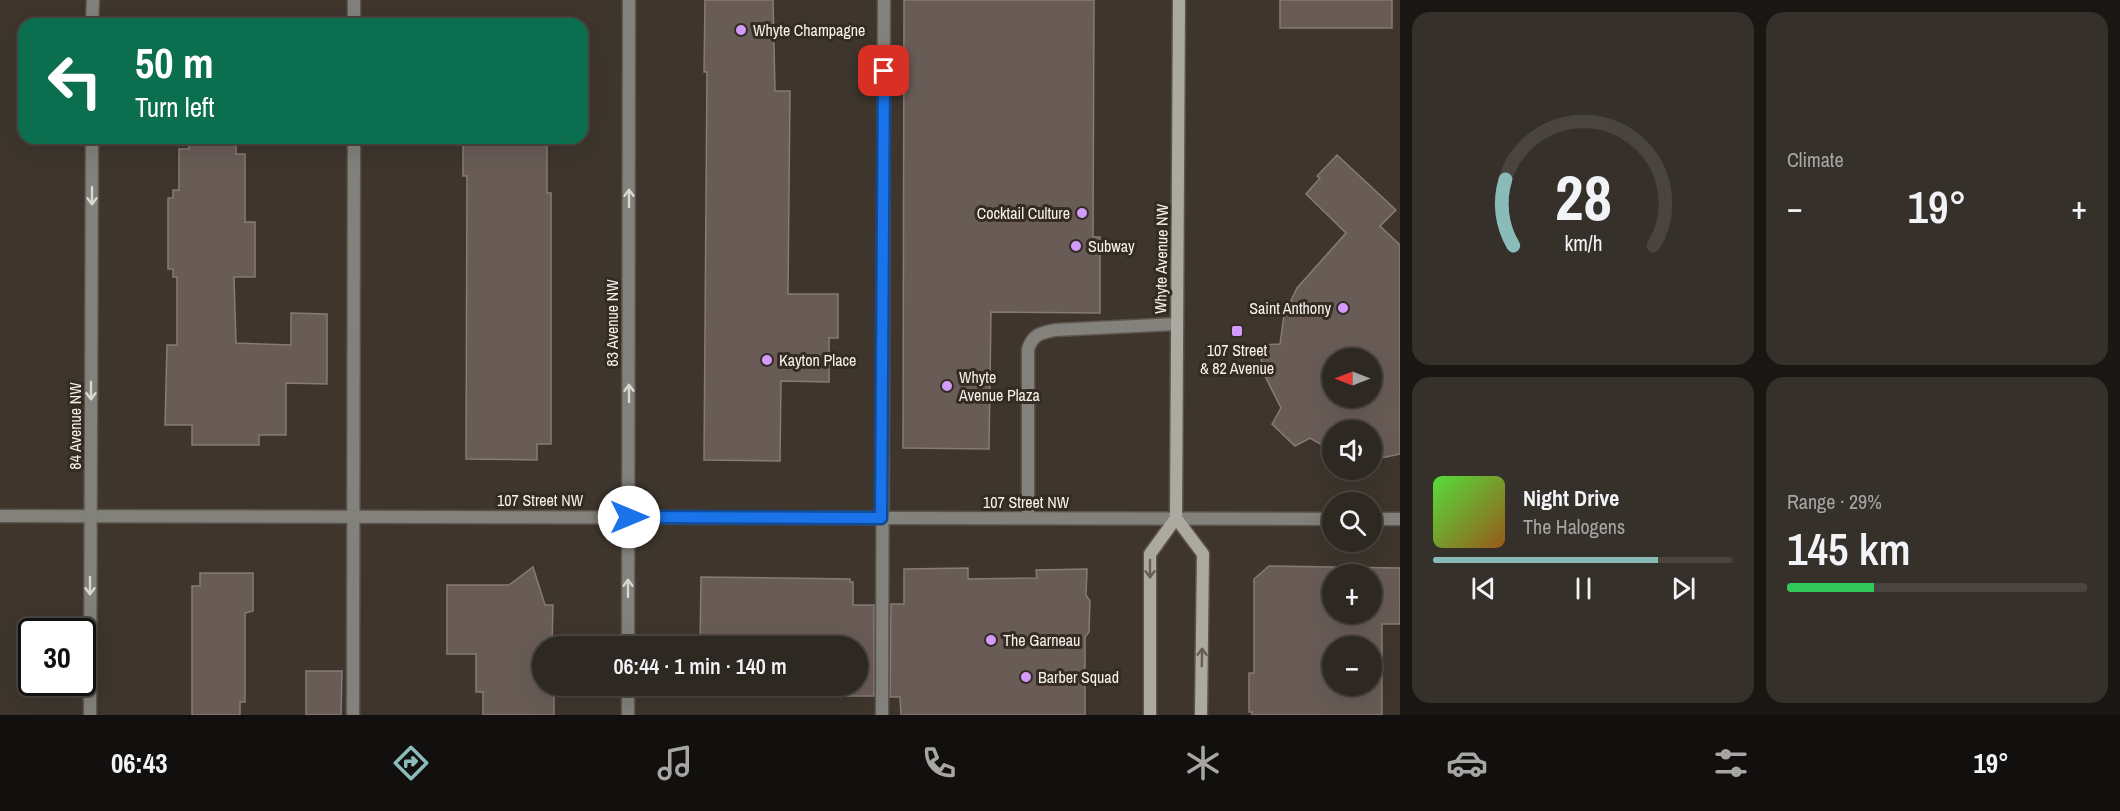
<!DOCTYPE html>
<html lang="en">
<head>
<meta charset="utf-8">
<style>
  body { margin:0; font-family:"Archivo Narrow",sans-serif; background:#36302a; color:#f1f3f6; height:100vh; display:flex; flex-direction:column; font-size:22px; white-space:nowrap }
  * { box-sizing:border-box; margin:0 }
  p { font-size:20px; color:#a7a6a5 }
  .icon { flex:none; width:33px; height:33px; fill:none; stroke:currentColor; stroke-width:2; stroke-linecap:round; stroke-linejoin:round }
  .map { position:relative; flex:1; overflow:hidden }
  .drawer { display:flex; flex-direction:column; gap:12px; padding:12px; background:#191613; width:720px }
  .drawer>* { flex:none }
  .top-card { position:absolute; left:18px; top:18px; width:570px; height:126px; border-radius:18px; box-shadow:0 6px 24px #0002,0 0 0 2px #494440; background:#0b6e4f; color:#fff; overflow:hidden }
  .needle { width:39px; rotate:270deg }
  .fabs { position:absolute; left:1322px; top:348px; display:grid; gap:12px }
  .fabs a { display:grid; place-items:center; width:60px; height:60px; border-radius:50%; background:#2e2822; box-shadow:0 6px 24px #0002,0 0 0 2px #494440; font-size:30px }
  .speed { position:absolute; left:18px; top:618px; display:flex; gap:12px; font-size:30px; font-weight:700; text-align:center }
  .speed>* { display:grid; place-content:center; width:78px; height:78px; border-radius:50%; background:#2e2822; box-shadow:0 6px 24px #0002,0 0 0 2px #494440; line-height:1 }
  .speed .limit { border:3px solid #111; border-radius:9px; background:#fff; color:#111 }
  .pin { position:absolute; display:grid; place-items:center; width:51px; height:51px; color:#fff; margin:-26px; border-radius:12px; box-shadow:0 3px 9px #0006 }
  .me { position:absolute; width:66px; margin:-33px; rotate:90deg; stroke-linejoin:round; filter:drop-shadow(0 0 4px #0008) }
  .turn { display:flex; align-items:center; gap:21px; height:126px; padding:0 18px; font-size:27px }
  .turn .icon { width:78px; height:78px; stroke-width:2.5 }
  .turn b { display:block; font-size:42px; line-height:51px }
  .big { font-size:45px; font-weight:600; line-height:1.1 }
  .drawer .tile { flex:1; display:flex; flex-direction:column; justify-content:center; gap:9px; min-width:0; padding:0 21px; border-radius:18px; background:#36302a }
  .drawer .dial { align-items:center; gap:0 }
  .dial svg { height:156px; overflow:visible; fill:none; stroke:#494440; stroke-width:7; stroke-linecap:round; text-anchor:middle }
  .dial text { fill:#f1f3f6; stroke:none }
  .song { display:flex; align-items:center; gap:18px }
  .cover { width:72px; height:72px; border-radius:9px; background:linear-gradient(135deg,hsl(110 70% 55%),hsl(30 70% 35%)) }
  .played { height:6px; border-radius:3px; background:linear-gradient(90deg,#8bbbb9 75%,#494440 75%) }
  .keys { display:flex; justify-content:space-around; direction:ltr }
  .heat { display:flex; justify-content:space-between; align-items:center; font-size:33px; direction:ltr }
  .charge { height:9px; border-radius:4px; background:linear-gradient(90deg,#34c759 29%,#494440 0) }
  .drawer .tiles { flex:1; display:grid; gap:12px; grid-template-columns:repeat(2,1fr) }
  .trip { position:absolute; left:532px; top:636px; width:336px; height:60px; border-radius:30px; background:#2e2822; box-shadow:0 6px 24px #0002,0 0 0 2px #494440; font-weight:600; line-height:60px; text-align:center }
  .tab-bar { display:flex; height:96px; justify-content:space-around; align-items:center; background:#12100e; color:#a7a6a5 }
  .tab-bar .icon { width:42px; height:42px }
  .tab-bar .on { color:#8bbbb9 }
  .tab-bar b { font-size:27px; color:#f1f3f6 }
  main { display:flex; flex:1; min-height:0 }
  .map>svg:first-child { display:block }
</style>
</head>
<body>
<main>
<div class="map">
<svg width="1400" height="715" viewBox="0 0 1400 715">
  <rect width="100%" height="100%" fill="#3e362d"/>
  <g fill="#695c57" stroke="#887a74" stroke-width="1.5" fill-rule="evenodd">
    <path d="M 705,0 L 773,0 L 775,91 L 790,91 L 788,294 L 838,294 L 838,338 L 829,338 L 829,382 L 781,381 L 780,461 L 704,460 L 707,72 L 704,72 Z"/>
    <path d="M 904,0 L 1094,0 L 1093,237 L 1100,237 L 1100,313 L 991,312 L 989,449 L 903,448 Z"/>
    <rect x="1280" y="0" width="112" height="28"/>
    <path d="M 189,138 L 236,138 L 236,154 L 245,154 L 245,222 L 255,222 L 255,277 L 234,277 L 236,343 L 291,345 L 291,313 L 327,314 L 327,384 L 286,383 L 286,435 L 259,435 L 259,445 L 192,445 L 192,425 L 165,425 L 167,345 L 177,345 L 177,277 L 173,277 L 173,269 L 168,269 L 168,198 L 173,198 L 173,190 L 179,190 L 179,149 L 189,149 Z"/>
    <path d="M 463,138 L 547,138 L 547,193 L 551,193 L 551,444 L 537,444 L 537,460 L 466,459 L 467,176 L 463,176 Z"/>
    <path d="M 1337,155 L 1396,210 L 1380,226 L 1400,245 L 1400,454 L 1386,457 L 1371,459 L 1371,430 L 1332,430 L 1332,451 L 1310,438 L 1295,446 L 1272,424 L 1281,408 L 1265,376 L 1261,359 L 1260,345 L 1280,344 L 1284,315 L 1297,288 L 1346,233 L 1306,194 L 1320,178 L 1317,176 ZM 1332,358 L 1371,358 L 1371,398 L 1332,398 Z"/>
    <path d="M 1269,566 L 1400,568 L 1400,624 L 1382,624 L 1382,715 L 1252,715 L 1252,712 L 1249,712 L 1249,673 L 1254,673 L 1254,579 ZM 1332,574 L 1371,574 L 1371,614 L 1332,614 ZM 1332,646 L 1371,646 L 1371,686 L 1332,686 Z"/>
    <path d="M 533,567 L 545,605 L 553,605 L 552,646 L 543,646 L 543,686 L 554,686 L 554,715 L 483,715 L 483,692 L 476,692 L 476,654 L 447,654 L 447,585 L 509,585 Z"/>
    <path d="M 968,568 L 968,579 L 1037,578 L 1036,570 L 1087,569 L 1086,595 L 1090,601 L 1089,632 L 1085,637 L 1085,715 L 901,715 L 900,697 L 890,697 L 891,604 L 904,604 L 904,569 Z"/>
    <path d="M 200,573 L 253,573 L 253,611 L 245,613 L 245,702 L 240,702 L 240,715 L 192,715 L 192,586 L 200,586 Z"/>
    <path d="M 701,577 L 850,579 L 850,582 L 853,582 L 853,605 L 874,605 L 874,696 L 794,696 L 783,686 L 858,686 L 858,646 L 700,646 Z"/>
    <path d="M 306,671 L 342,671 L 341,715 L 306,715 Z"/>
    <path d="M 700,686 L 735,686 L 727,695 L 700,695 Z"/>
  </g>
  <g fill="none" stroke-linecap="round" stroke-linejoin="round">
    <defs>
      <g id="lane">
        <path d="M 354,0 L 354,24"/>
        <path d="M 1028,518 L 1028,349 C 1033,334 1041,333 1055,330 L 1177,324"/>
        <path d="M 353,715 L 354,138"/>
        <path d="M 882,715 L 884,0"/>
      </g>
      <g id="street">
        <path d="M 92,24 L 93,0"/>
        <path d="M 0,516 L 1332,519"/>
        <path d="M 1371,519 L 1400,519"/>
        <path d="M 628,646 L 629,0"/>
        <path d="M 90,715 L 92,138"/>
        <path d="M 628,715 L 628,686"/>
      </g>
      <g id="secondary">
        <path d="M 1176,518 L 1203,554 L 1201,715"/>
        <path d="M 1150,715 L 1150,554 L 1176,518 L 1179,0"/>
      </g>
    </defs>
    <use href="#lane" stroke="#5c544c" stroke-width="15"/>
    <use href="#street" stroke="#5c544c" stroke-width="15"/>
    <use href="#secondary" stroke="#5c544c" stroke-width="15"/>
    <use href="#lane" stroke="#82817b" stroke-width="12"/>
    <use href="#street" stroke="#82817b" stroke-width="12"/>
    <use href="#secondary" stroke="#aca9a0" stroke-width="12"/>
  </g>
  <defs><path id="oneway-shaft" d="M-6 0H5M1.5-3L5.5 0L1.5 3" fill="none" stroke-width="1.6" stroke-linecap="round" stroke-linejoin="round" transform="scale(1.5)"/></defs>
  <g stroke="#dad6d0">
    <use href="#oneway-shaft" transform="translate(92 196) rotate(90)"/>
    <use href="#oneway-shaft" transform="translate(629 198) rotate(-90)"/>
    <use href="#oneway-shaft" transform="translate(91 391) rotate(90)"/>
    <use href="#oneway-shaft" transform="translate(629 393) rotate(-90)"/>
    <use href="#oneway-shaft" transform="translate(90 586) rotate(90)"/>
    <use href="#oneway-shaft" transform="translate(628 588) rotate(-90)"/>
  </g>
  <g stroke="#645e55">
    <use href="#oneway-shaft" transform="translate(1150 569) rotate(90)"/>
    <use href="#oneway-shaft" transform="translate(1202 657) rotate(-89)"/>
  </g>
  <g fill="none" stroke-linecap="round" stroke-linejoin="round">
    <defs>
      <path id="route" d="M 629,517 L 881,518 L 884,71"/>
    </defs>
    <use href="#route" stroke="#114b97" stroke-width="15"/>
    <use href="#route" stroke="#1a73e8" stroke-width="10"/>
  </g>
  <g fill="#d39cfc" stroke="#342c23" stroke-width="2">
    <circle cx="741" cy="30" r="6"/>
    <circle cx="1082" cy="213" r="6"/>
    <circle cx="1076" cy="246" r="6"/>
    <circle cx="1343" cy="308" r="6"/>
    <rect x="1231" y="325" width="12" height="12" rx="3"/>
    <circle cx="767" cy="360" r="6"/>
    <circle cx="947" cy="386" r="6"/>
    <circle cx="991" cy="640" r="6"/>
    <circle cx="1026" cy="677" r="6"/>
  </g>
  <g text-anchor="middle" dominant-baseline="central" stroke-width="6" stroke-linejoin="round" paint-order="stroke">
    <g font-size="16" fill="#f8f2ed" stroke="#342c23" text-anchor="start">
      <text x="753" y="30">Whyte Champagne</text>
      <text x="1070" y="213" text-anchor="end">Cocktail Culture</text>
      <text x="1088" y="246">Subway</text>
      <text x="1331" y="308" text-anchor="end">Saint Anthony</text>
      <text x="1237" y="350" text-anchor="middle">107 Street<tspan x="1237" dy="18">&amp; 82 Avenue</tspan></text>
      <text x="779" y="360">Kayton Place</text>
      <text x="959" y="377">Whyte<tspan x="959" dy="18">Avenue Plaza</tspan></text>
      <text x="1003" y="640">The Garneau</text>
      <text x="1038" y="677">Barber Squad</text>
    </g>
    <g font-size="16" fill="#f8f2ed" stroke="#342c23">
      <text transform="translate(1161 259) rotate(-89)">Whyte Avenue NW</text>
      <text transform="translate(612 323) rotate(-90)">83 Avenue NW</text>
      <text transform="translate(75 426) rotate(-90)">84 Avenue NW</text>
      <text x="540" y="500">107 Street NW</text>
      <text x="1026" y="502">107 Street NW</text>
    </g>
  </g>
</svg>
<div class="fabs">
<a><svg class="needle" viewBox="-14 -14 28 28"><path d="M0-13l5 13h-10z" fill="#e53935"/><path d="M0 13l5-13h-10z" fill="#a7a6a5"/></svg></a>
<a><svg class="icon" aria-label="sound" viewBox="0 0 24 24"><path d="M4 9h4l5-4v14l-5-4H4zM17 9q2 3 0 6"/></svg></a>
<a><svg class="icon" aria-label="search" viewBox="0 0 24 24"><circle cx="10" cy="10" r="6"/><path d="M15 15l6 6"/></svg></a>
<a>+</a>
<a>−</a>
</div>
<div class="speed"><div class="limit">30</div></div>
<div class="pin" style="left:884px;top:71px;background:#d93025"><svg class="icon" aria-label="arrive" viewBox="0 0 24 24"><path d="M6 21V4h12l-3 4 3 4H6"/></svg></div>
<svg class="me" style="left:629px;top:517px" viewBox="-20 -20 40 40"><circle r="19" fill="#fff"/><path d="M0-13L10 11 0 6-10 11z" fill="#1a73e8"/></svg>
<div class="trip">06:44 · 1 min · 140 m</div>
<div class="top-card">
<div class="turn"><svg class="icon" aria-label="left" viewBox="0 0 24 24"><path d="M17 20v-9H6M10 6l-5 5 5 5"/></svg><div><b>50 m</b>Turn left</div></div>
</div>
</div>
<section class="drawer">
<div class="tiles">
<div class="tile dial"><svg viewBox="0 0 100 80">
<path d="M14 69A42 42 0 1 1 86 69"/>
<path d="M14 69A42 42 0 0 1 10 35" stroke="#8bbbb9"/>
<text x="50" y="56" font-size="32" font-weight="700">28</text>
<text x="50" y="72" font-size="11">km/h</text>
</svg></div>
<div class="tile"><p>Climate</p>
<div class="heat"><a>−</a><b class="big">19°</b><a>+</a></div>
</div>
<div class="tile">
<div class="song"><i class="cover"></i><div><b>Night Drive</b><p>The Halogens</p></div></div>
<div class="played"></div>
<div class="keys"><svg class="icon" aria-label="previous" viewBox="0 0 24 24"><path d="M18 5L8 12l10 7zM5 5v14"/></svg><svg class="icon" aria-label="pause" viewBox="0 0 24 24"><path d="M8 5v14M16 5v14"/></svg><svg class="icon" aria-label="next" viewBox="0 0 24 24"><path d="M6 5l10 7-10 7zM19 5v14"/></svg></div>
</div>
<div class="tile"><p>Range · 29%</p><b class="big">145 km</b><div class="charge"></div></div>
</div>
</section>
</main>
<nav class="tab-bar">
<b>06:43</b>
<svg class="icon on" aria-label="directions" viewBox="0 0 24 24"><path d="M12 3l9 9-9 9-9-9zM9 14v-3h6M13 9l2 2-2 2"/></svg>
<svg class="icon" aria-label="music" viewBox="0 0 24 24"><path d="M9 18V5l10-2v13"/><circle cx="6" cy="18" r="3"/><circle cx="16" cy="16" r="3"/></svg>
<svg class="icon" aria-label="phone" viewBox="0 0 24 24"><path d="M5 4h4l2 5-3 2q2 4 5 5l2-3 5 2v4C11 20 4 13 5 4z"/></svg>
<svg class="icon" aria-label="climate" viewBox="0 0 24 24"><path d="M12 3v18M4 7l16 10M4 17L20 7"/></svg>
<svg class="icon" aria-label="car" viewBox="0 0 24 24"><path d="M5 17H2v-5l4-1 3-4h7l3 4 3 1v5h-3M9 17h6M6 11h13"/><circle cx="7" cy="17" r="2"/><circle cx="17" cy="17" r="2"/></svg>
<svg class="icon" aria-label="filters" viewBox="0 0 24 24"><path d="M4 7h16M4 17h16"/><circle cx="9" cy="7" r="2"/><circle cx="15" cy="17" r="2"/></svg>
<b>19°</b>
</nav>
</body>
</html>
